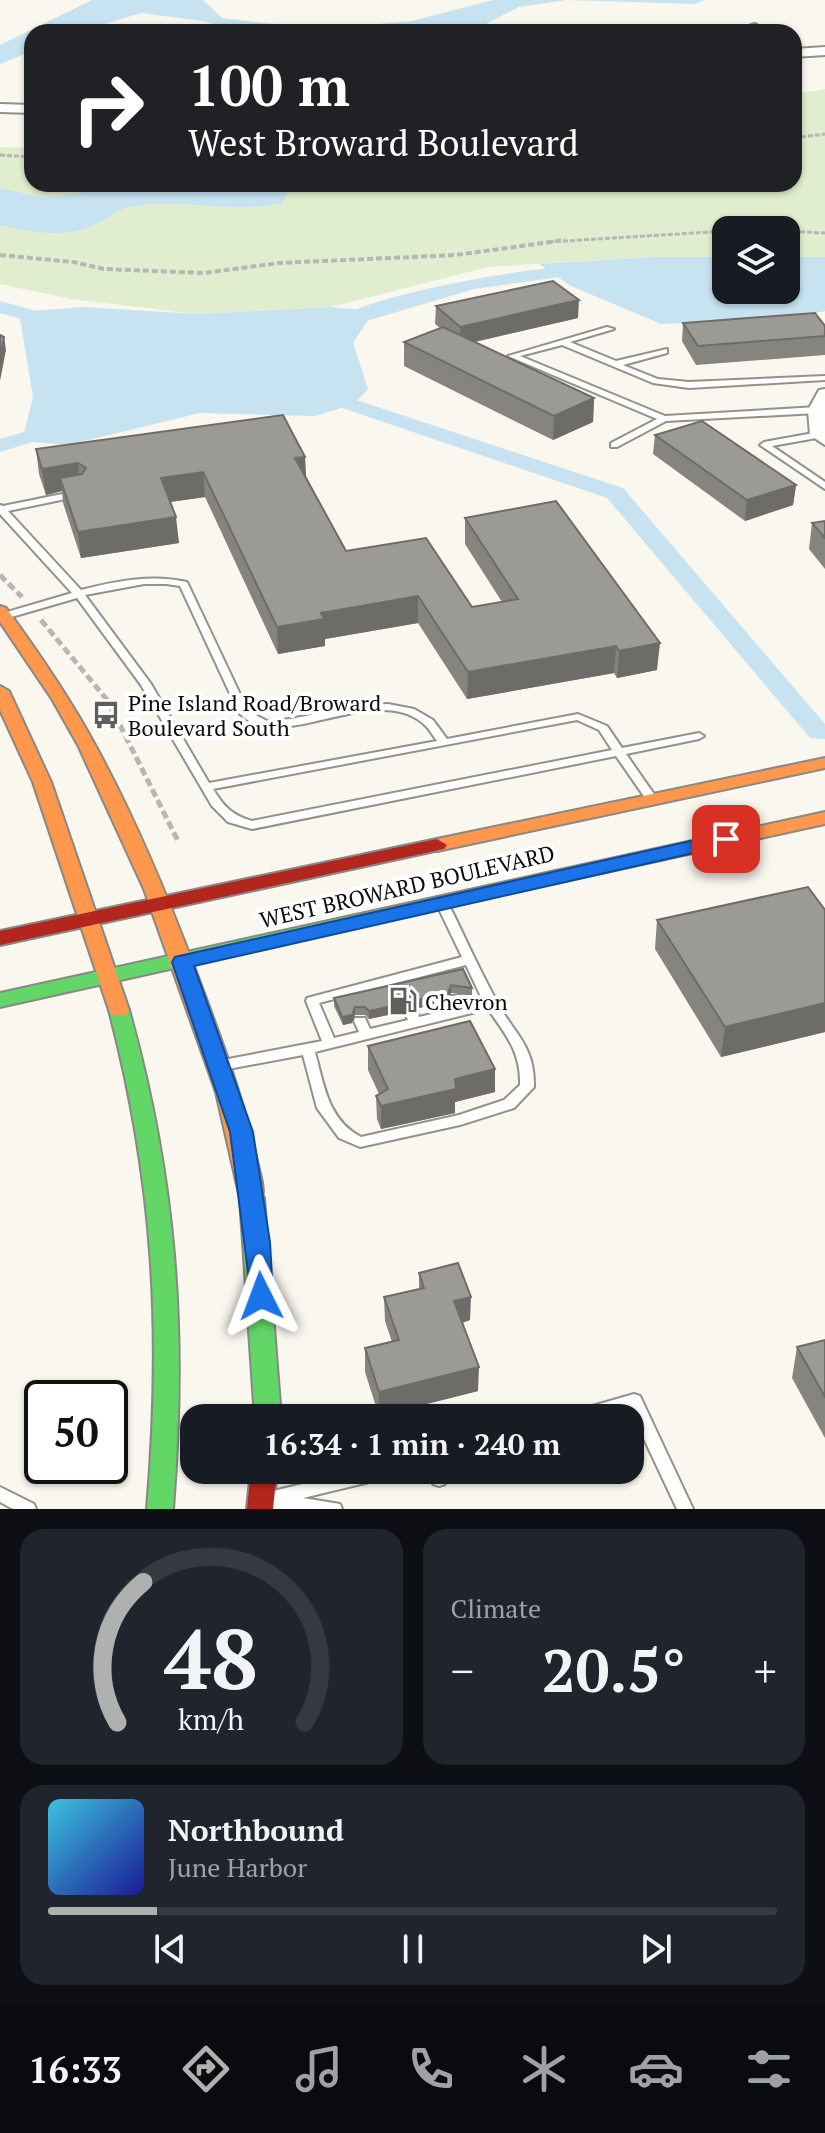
<!DOCTYPE html>
<html lang="en">
<head>
<meta charset="utf-8">
<style>
  body { margin:0; font-family:"PT Serif",serif; background:#20242c; color:#f1f3f6; height:100vh; display:flex; flex-direction:column; font-size:30px; white-space:nowrap }
  * { box-sizing:border-box; margin:0 }
  p { font-size:26px; color:#9ea1a6 }
  .icon { flex:none; width:44px; height:44px; fill:none; stroke:currentColor; stroke-width:2; stroke-linecap:round; stroke-linejoin:round }
  .map { position:relative; height:1509px; overflow:hidden }
  .details { display:flex; flex-direction:column; gap:20px; padding:20px; background:#0d0f14; flex:1 }
  .details>* { flex:none }
  .hud { position:absolute; left:24px; top:24px; width:778px; height:168px; border-radius:24px; box-shadow:0 2px 6px #0004; background:#202124; color:#fff; overflow:hidden }
  .buttons { position:absolute; left:712px; top:216px; display:grid; gap:16px }
  .buttons a { display:grid; place-items:center; width:88px; height:88px; border-radius:16px; background:#171b24; box-shadow:0 2px 6px #0004; font-size:40px }
  .speed { position:absolute; left:24px; top:1380px; display:flex; gap:16px; font-size:40px; font-weight:700; text-align:center }
  .speed>* { display:grid; place-content:center; width:104px; height:104px; border-radius:50%; background:#171b24; box-shadow:0 2px 6px #0004; line-height:1 }
  .speed .limit { border:4px solid #111; border-radius:12px; background:#fff; color:#111 }
  .pin { position:absolute; display:grid; place-items:center; width:68px; height:68px; color:#fff; margin:-34px; border-radius:16px; box-shadow:0 4px 12px #0006 }
  .me { position:absolute; width:88px; margin:-44px; rotate:357deg; stroke-linejoin:round; filter:drop-shadow(0 0 6px #0008) }
  .turn { display:flex; align-items:center; gap:28px; height:168px; padding:0 32px; font-size:36px }
  .turn .icon { width:104px; height:104px; stroke-width:2.5 }
  .turn b { display:block; font-size:56px; line-height:68px }
  .big { font-size:60px; font-weight:600; line-height:1.1 }
  .details .card { flex:1; display:flex; flex-direction:column; justify-content:center; gap:12px; min-width:0; padding:0 28px; border-radius:24px; background:#20242c }
  .details .dial { align-items:center; gap:0 }
  .dial svg { height:208px; overflow:visible; fill:none; stroke:#363941; stroke-width:7; stroke-linecap:round; text-anchor:middle }
  .dial text { fill:#f1f3f6; stroke:none }
  .song { display:flex; align-items:center; gap:24px }
  .cover { width:96px; height:96px; border-radius:12px; background:linear-gradient(135deg,hsl(190 70% 55%),hsl(240 70% 35%)) }
  .played { height:8px; border-radius:4px; background:linear-gradient(90deg,#afb0b0 15%,#363941 15%) }
  .keys { display:flex; justify-content:space-around; direction:ltr }
  .heat { display:flex; justify-content:space-between; align-items:center; font-size:44px; direction:ltr }
  .details .tiles { flex:1; display:grid; gap:20px; grid-template-columns:1fr 1fr }
  .card:last-child { grid-column:span 2 }
  .trip { position:absolute; left:180px; top:1404px; width:464px; height:80px; border-radius:24px; background:#171b24; box-shadow:0 2px 6px #0004; font-weight:600; line-height:80px; text-align:center }
  .menu { display:flex; height:128px; justify-content:space-around; align-items:center; background:#090b0e; color:#9ea1a6 }
  .menu .icon { width:56px; height:56px }
  .menu .current { color:#afb0b0 }
  .menu b { font-size:36px; color:#f1f3f6 }
  .map>svg:first-child { display:block }
</style>
</head>
<body>
<div class="map">
<svg width="825" height="1509" viewBox="0 0 825 1509">
  <rect width="100%" height="100%" fill="#f9f7ee"/>
  <path fill="#e1edcf" d="M 825,89 L 825,257 L 786,257 L 786,230 L 726,230 L 726,257 L 653,257 L 488,267 L 331,307 L 196,314 L 71,299 L 0,284 L 0,147 L 32,148 L 32,184 L 794,184 L 794,94 Z"/>
  <g fill="#c7e2f1">
    <path d="M 92,0 L 203,0 L 222,18 L 274,24 L 366,25 L 412,21 L 493,0 L 704,0 L 695,4 L 567,0 L 519,7 L 470,32 L 240,32 L 202,21 L 141,13 L 78,32 L 32,32 L 32,51 L 0,64 L 0,45 Z"/>
    <path d="M 140,184 L 265,184 L 288,193 L 282,203 C 232,215 180,196 129,207 C 118,209 107,219 96,224 C 64,239 34,232 0,225 L 0,188 L 44,198 Z"/>
    <path d="M 653,257 L 726,257 L 726,290 L 786,290 L 786,257 L 825,257 L 825,311 L 789,319 L 661,324 L 571,286 L 539,264 Z"/>
    <path d="M 84,307 L 196,314 L 331,307 L 374,311 L 353,343 L 368,389 L 354,404 L 315,416 L 200,413 L 68,445 L 22,441 L 33,397 L 19,312 Z"/>
  </g>
  <g fill="none" stroke-linecap="round" stroke-linejoin="round">
    <g fill="#c7e2f1" fill-rule="evenodd">
      <path d="M 553,268 L 562,273 L 559,277 L 474,289 L 343,328 L 334,322 C 356,298 515,270 553,268 Z"/>
      <path d="M 0,301 L 58,317 L 60,321 L 51,327 L 0,313 Z"/>
      <path d="M 320,388 L 623,488 L 825,724 L 825,739 L 810,738 L 607,498 L 313,398 L 310,394 L 313,390 Z"/>
      <path d="M 55,423 L 62,425 L 65,429 L 62,433 L 0,452 L 0,439 Z"/>
    </g>
    <defs>
      <g id="lane">
        <path d="M 607,327 L 614,329 L 570,342 L 616,361 L 667,349 L 667,353 L 623,365 L 658,379 L 689,382 L 825,376 L 825,380 L 689,388 L 653,383 L 562,345 L 520,356 L 665,416 L 817,407 L 821,410 L 817,413 L 666,421 L 617,447 L 611,447 L 611,443 L 657,419 L 508,356 Z"/>
        <path d="M 819,432 L 822,433 L 822,437 L 772,446 L 825,482 L 825,489 L 760,445 L 764,442 Z"/>
        <path d="M 77,491 L 82,494 L 80,496 L 8,511 L 81,590 C 116,581 151,574 187,582 L 248,711 L 267,721 L 290,719 L 364,705 L 388,704 L 414,709 L 433,720 L 447,739 L 578,714 L 607,726 L 622,748 L 699,733 L 704,736 L 699,739 L 626,754 L 658,800 L 652,804 L 648,802 L 616,756 L 252,829 L 228,822 L 212,806 L 141,685 L 77,598 L 8,618 L 0,617 L 0,614 L 72,593 L 0,514 L 0,505 L 3,506 ZM 144,584 L 166,584 L 180,586 L 239,713 C 246,720 256,726 266,727 C 313,732 387,687 426,726 C 430,730 433,736 437,741 L 209,783 L 151,684 L 85,595 ZM 577,720 L 599,730 L 612,750 L 252,821 C 232,815 224,807 213,789 Z"/>
        <path d="M 442,899 L 446,900 L 448,903 C 464,935 478,967 495,998 C 512,1033 535,1043 534,1087 L 514,1108 L 460,1125 L 360,1147 L 339,1138 L 317,1108 L 303,1055 L 223,1070 L 218,1068 L 216,1065 L 218,1062 L 223,1060 L 322,1041 L 306,1001 L 307,998 L 462,957 L 436,903 L 438,900 ZM 466,965 L 483,1001 L 465,1006 L 461,996 L 451,996 L 450,999 L 453,1009 L 419,1017 L 415,1007 L 405,1007 L 404,1010 L 408,1020 L 370,1029 L 365,1018 L 355,1018 L 354,1021 L 359,1032 L 334,1038 L 319,1003 ZM 488,1009 C 506,1035 521,1052 520,1085 L 504,1100 L 459,1115 L 361,1137 C 328,1120 324,1085 315,1052 Z"/>
        <path d="M 634,1394 L 640,1396 L 693,1509 L 677,1509 L 630,1409 L 598,1418 L 567,1418 L 569,1413 L 575,1411 Z"/>
        <path d="M 360,1470 L 398,1470 L 396,1475 L 390,1477 L 303,1498 L 340,1504 L 342,1509 L 272,1509 L 263,1504 L 261,1499 L 263,1494 L 269,1492 Z"/>
        <path d="M 428,1470 L 444,1470 L 447,1479 L 445,1484 L 439,1486 L 433,1484 Z"/>
        <path d="M 0,1487 L 34,1504 L 36,1509 L 13,1509 L 0,1502 Z"/>
      </g>
      <g id="street">
        <path d="M 755,24 L 770,32 L 751,29 L 751,25 Z"/>
        <path d="M 825,47 L 825,55 L 794,57 L 794,49 Z"/>
        <path d="M 0,104 L 32,105 L 32,113 L 0,112 Z"/>
        <path d="M 825,389 L 825,445 L 810,435 L 808,410 L 819,390 Z"/>
      </g>
      <g id="fast">
        <path d="M 551,872 L 558,874 L 561,878 L 558,882 L 0,1007 L 0,993 Z"/>
        <path d="M 119,1003 L 126,1005 L 129,1010 C 177,1181 187,1333 173,1509 L 147,1509 C 162,1333 154,1181 109,1010 L 112,1005 Z"/>
        <path d="M 252,1189 L 260,1192 L 264,1198 L 281,1418 L 255,1418 L 240,1198 L 244,1192 Z"/>
      </g>
      <g id="slow">
        <path d="M 0,606 L 6,608 C 38,652 69,697 95,745 C 135,818 167,895 196,972 C 219,1033 242,1094 256,1157 C 259,1171 267,1192 260,1204 L 252,1207 L 244,1204 L 240,1198 L 216,1092 L 144,889 L 78,745 L 52,699 L 0,622 Z"/>
        <path d="M 0,686 L 9,691 L 51,782 L 129,1010 L 126,1015 L 112,1015 L 109,1010 L 33,782 L 0,710 Z"/>
        <path d="M 825,758 L 825,768 L 437,851 L 427,845 L 437,839 Z"/>
        <path d="M 825,812 L 825,824 L 551,884 L 541,878 L 551,872 Z"/>
      </g>
      <g id="jam">
        <path d="M 437,839 L 447,845 L 444,849 L 0,945 L 0,931 Z"/>
        <path d="M 251,1470 L 277,1470 L 273,1509 L 247,1509 Z"/>
      </g>
    </defs>
    <use href="#lane" stroke="#92918d" stroke-width="4"/>
    <use href="#street" stroke="#92918d" stroke-width="4"/>
    <use href="#fast" stroke="#898884" stroke-width="4"/>
    <use href="#slow" stroke="#898884" stroke-width="4"/>
    <use href="#jam" stroke="#898884" stroke-width="4"/>
    <g stroke="#b7b6b5" stroke-width="3" stroke-dasharray="5 2" stroke-linecap="butt">
      <path d="M 794,138 L 825,134"/>
      <path d="M 0,155 L 32,157"/>
      <path d="M 786,231 L 825,233"/>
      <path d="M 549,242 L 726,231"/>
    </g>
    <path stroke="#b7b6b5" stroke-width="4" stroke-dasharray="6 3" stroke-linecap="butt" d="M 0,255 L 73,262 L 104,269 L 204,273 L 279,263 L 456,255 L 565,240"/>
    <g stroke="#b7b6b5" stroke-width="5" stroke-dasharray="8 4" stroke-linecap="butt">
      <path d="M 0,575 L 22,597"/>
      <path d="M 41,620 L 108,701 L 179,843"/>
    </g>
    <use href="#lane" fill="#fefefc" fill-rule="evenodd"/>
    <use href="#street" fill="#fefefc" fill-rule="evenodd"/>
    <use href="#fast" fill="#63d668" fill-rule="evenodd"/>
    <use href="#slow" fill="#ff974d" fill-rule="evenodd"/>
    <use href="#jam" fill="#b3261e" fill-rule="evenodd"/>
  </g>
  <g fill="#86847f">
    <path d="M 436,306 L 578,318 L 475,342 L 594,398 L 593,422 L 553,440 L 404,366 L 404,342 L 440,328 L 435,324 Z"/>
    <path d="M 683,323 L 825,326 L 825,355 L 696,365 L 682,341 Z"/>
    <path d="M 655,435 L 796,485 L 793,505 L 745,521 L 653,454 Z"/>
    <path d="M 36,449 L 305,457 L 306,478 L 346,551 L 472,607 L 502,602 L 465,544 L 465,518 L 657,670 L 617,678 L 614,673 L 467,699 L 418,623 L 325,639 L 325,646 L 278,654 L 205,497 L 170,502 L 179,543 L 81,558 L 63,503 L 62,491 L 46,495 L 39,474 Z"/>
    <path d="M 825,521 L 825,569 L 809,549 L 812,523 Z"/>
    <path d="M 825,910 L 825,1032 L 721,1057 L 655,949 L 657,920 Z"/>
    <path d="M 463,969 L 472,988 L 472,996 L 451,993 L 448,1001 L 419,1008 L 415,1004 L 405,1004 L 402,1012 L 369,1019 L 365,1015 L 355,1015 L 352,1023 L 343,1025 L 334,1006 L 334,998 Z"/>
    <path d="M 368,1046 L 495,1092 L 455,1102 L 455,1113 L 381,1129 L 377,1119 L 376,1096 L 379,1094 L 368,1070 Z"/>
    <path d="M 419,1273 L 470,1320 L 462,1323 L 478,1391 L 379,1416 L 365,1372 L 365,1348 L 392,1342 L 385,1321 L 384,1297 L 419,1289 Z"/>
    <path d="M 825,1340 L 825,1438 L 792,1378 L 797,1347 Z"/>
  </g>
  <g fill="#6d6c68">
    <path d="M 579,300 L 578,318 L 460,345 L 460,327 Z"/>
    <path d="M 4,337 L 6,350 L 0,381 L 0,359 Z"/>
    <path d="M 594,398 L 593,422 L 553,440 L 554,416 Z"/>
    <path d="M 305,457 L 306,482 L 295,458 Z"/>
    <path d="M 78,463 L 80,488 L 60,478 L 62,491 L 46,495 L 42,469 Z"/>
    <path d="M 203,472 L 205,497 L 163,503 L 161,478 Z"/>
    <path d="M 796,485 L 793,505 L 745,521 L 747,500 Z"/>
    <path d="M 176,517 L 179,543 L 81,558 L 78,532 Z"/>
    <path d="M 418,596 L 418,623 L 325,639 L 325,646 L 278,654 L 277,627 L 321,613 Z"/>
    <path d="M 660,643 L 657,670 L 617,678 L 619,651 Z"/>
    <path d="M 616,646 L 614,673 L 467,699 L 468,672 Z"/>
    <path d="M 451,985 L 451,993 L 448,1001 L 419,1008 L 419,1000 Z"/>
    <path d="M 405,996 L 405,1004 L 402,1012 L 369,1019 L 369,1011 Z"/>
    <path d="M 825,1003 L 825,1032 L 721,1057 L 725,1027 Z"/>
    <path d="M 355,1007 L 355,1015 L 352,1023 L 343,1025 L 342,1017 Z"/>
    <path d="M 495,1069 L 495,1092 L 455,1102 L 455,1113 L 381,1129 L 381,1106 L 455,1079 Z"/>
    <path d="M 471,1297 L 470,1320 L 454,1325 L 454,1301 Z"/>
    <path d="M 479,1367 L 478,1391 L 379,1416 L 379,1392 Z"/>
  </g>
  <g fill="#9c9a94" stroke="#6d6c68" stroke-width="2">
    <path d="M 553,281 L 579,300 L 460,327 L 436,306 Z"/>
    <path d="M 815,313 L 825,326 L 825,336 L 698,346 L 683,323 Z"/>
    <path d="M 443,327 L 594,398 L 554,416 L 404,342 Z"/>
    <path d="M 0,335 L 4,337 L 0,359 Z"/>
    <path d="M 283,415 L 305,457 L 295,458 L 346,551 L 426,538 L 472,607 L 518,599 L 465,518 L 556,501 L 660,643 L 619,651 L 616,646 L 468,672 L 418,596 L 321,613 L 324,619 L 277,627 L 203,472 L 161,478 L 176,517 L 78,532 L 60,478 L 82,474 L 86,468 L 78,463 L 42,469 L 36,449 Z"/>
    <path d="M 702,421 L 796,485 L 747,500 L 655,435 Z"/>
    <path d="M 825,521 L 825,538 L 812,523 Z"/>
    <path d="M 808,887 L 825,910 L 825,1003 L 725,1027 L 657,920 Z"/>
    <path d="M 463,969 L 472,988 L 451,985 L 448,993 L 419,1000 L 415,996 L 405,996 L 402,1004 L 369,1011 L 365,1007 L 355,1007 L 352,1015 L 342,1017 L 334,998 Z"/>
    <path d="M 470,1021 L 495,1069 L 455,1079 L 456,1089 L 381,1106 L 376,1096 L 388,1089 L 368,1046 Z"/>
    <path d="M 458,1263 L 471,1297 L 454,1301 L 479,1367 L 379,1392 L 365,1348 L 399,1340 L 384,1297 L 424,1288 L 419,1273 Z"/>
    <path d="M 825,1340 L 825,1397 L 797,1347 Z"/>
  </g>
  <path fill="#1a73e8" stroke="#114b97" stroke-width="2" d="M 726,833 L 736,839 L 733,844 L 194,966 L 253,1132 L 270,1242 L 273,1296 L 270,1303 L 261,1306 L 252,1303 L 230,1132 L 172,962 L 175,957 Z"/>
  <defs>
    <symbol id="bus-bare" viewBox="-9 -9 18 18"><path d="M-5-6H5V4H4V6H2V4H-2V6H-4V4H-5ZM-3.5-4V0h7V-4ZM-3.5 1.2v1.5H-2V1.2ZM2 1.2v1.5H3.5V1.2Z" fill="#5e5e5a" stroke="#fff" stroke-width="2.5" paint-order="stroke"/></symbol>
    <symbol id="fuel-bare" viewBox="-9 -9 18 18"><path d="M-5.5-6h7V0h2V4h1.3V-2.5L3-4.5l.8-.8L6-3V5H2.5V1h-1V6h-7ZM-4.2-4.7v3.2H.2V-4.7Z" fill="#5e5e5a" stroke="#fff" stroke-width="2.5" paint-order="stroke"/></symbol>
  </defs>
  <g fill-rule="evenodd">
    <use href="#bus-bare" x="86" y="695" width="40" height="40"/>
    <use href="#fuel-bare" x="383" y="981" width="40" height="40"/>
  </g>
  <g text-anchor="middle" dominant-baseline="central" stroke-width="8" stroke-linejoin="round" paint-order="stroke">
    <g font-size="22" fill="#0b0b0b" stroke="#fff" text-anchor="start">
      <text x="128" y="702">Pine Island Road/Broward<tspan x="128" dy="25">Boulevard South</tspan></text>
      <text x="425" y="1001">Chevron</text>
    </g>
    <g font-size="22" fill="#0b0b0b" stroke="#fff">
      <text transform="translate(407 886) rotate(-13)">WEST BROWARD BOULEVARD</text>
    </g>
  </g>
</svg>
<div class="buttons">
<a><svg class="icon" aria-label="layers" viewBox="0 0 24 24"><path d="M12 4l9 5-9 5-9-5zM3 14l9 5 9-5"/></svg></a>
</div>
<div class="speed"><div class="limit">50</div></div>
<div class="pin" style="left:726px;top:839px;background:#d93025"><svg class="icon" aria-label="arrive" viewBox="0 0 24 24"><path d="M6 21V4h12l-3 4 3 4H6"/></svg></div>
<svg class="me" style="left:261px;top:1296px" viewBox="-20 -20 40 40"><path d="M0-17L14 15 0 8-14 15z" fill="#1a73e8" stroke="#fff" stroke-width="4"/></svg>
<div class="trip">16:34 · 1 min · 240 m</div>
<div class="hud">
<div class="turn"><svg class="icon" aria-label="right" viewBox="0 0 24 24"><path d="M7 20v-9h11M14 6l5 5-5 5"/></svg><div><b>100 m</b>West Broward Boulevard</div></div>
</div>
</div>
<section class="details">
<div class="tiles">
<div class="card dial"><svg viewBox="0 0 100 80">
<path d="M14 69A42 42 0 1 1 86 69"/>
<path d="M14 69A42 42 0 0 1 24 15" stroke="#afb0b0"/>
<text x="50" y="56" font-size="32" font-weight="700">48</text>
<text x="50" y="72" font-size="11">km/h</text>
</svg></div>
<div class="card"><p>Climate</p>
<div class="heat"><a>−</a><b class="big">20.5°</b><a>+</a></div>
</div>
<div class="card">
<div class="song"><i class="cover"></i><div><b>Northbound</b><p>June Harbor</p></div></div>
<div class="played"></div>
<div class="keys"><svg class="icon" aria-label="previous" viewBox="0 0 24 24"><path d="M18 5L8 12l10 7zM5 5v14"/></svg><svg class="icon" aria-label="pause" viewBox="0 0 24 24"><path d="M8 5v14M16 5v14"/></svg><svg class="icon" aria-label="next" viewBox="0 0 24 24"><path d="M6 5l10 7-10 7zM19 5v14"/></svg></div>
</div>
</div>
</section>
<nav class="menu">
<b>16:33</b>
<svg class="icon current" aria-label="directions" viewBox="0 0 24 24"><path d="M12 3l9 9-9 9-9-9zM9 14v-3h6M13 9l2 2-2 2"/></svg>
<svg class="icon" aria-label="music" viewBox="0 0 24 24"><path d="M9 18V5l10-2v13"/><circle cx="6" cy="18" r="3"/><circle cx="16" cy="16" r="3"/></svg>
<svg class="icon" aria-label="phone" viewBox="0 0 24 24"><path d="M5 4h4l2 5-3 2q2 4 5 5l2-3 5 2v4C11 20 4 13 5 4z"/></svg>
<svg class="icon" aria-label="climate" viewBox="0 0 24 24"><path d="M12 3v18M4 7l16 10M4 17L20 7"/></svg>
<svg class="icon" aria-label="car" viewBox="0 0 24 24"><path d="M5 17H2v-5l4-1 3-4h7l3 4 3 1v5h-3M9 17h6M6 11h13"/><circle cx="7" cy="17" r="2"/><circle cx="17" cy="17" r="2"/></svg>
<svg class="icon" aria-label="filters" viewBox="0 0 24 24"><path d="M4 7h16M4 17h16"/><circle cx="9" cy="7" r="2"/><circle cx="15" cy="17" r="2"/></svg>
</nav>
</body>
</html>
